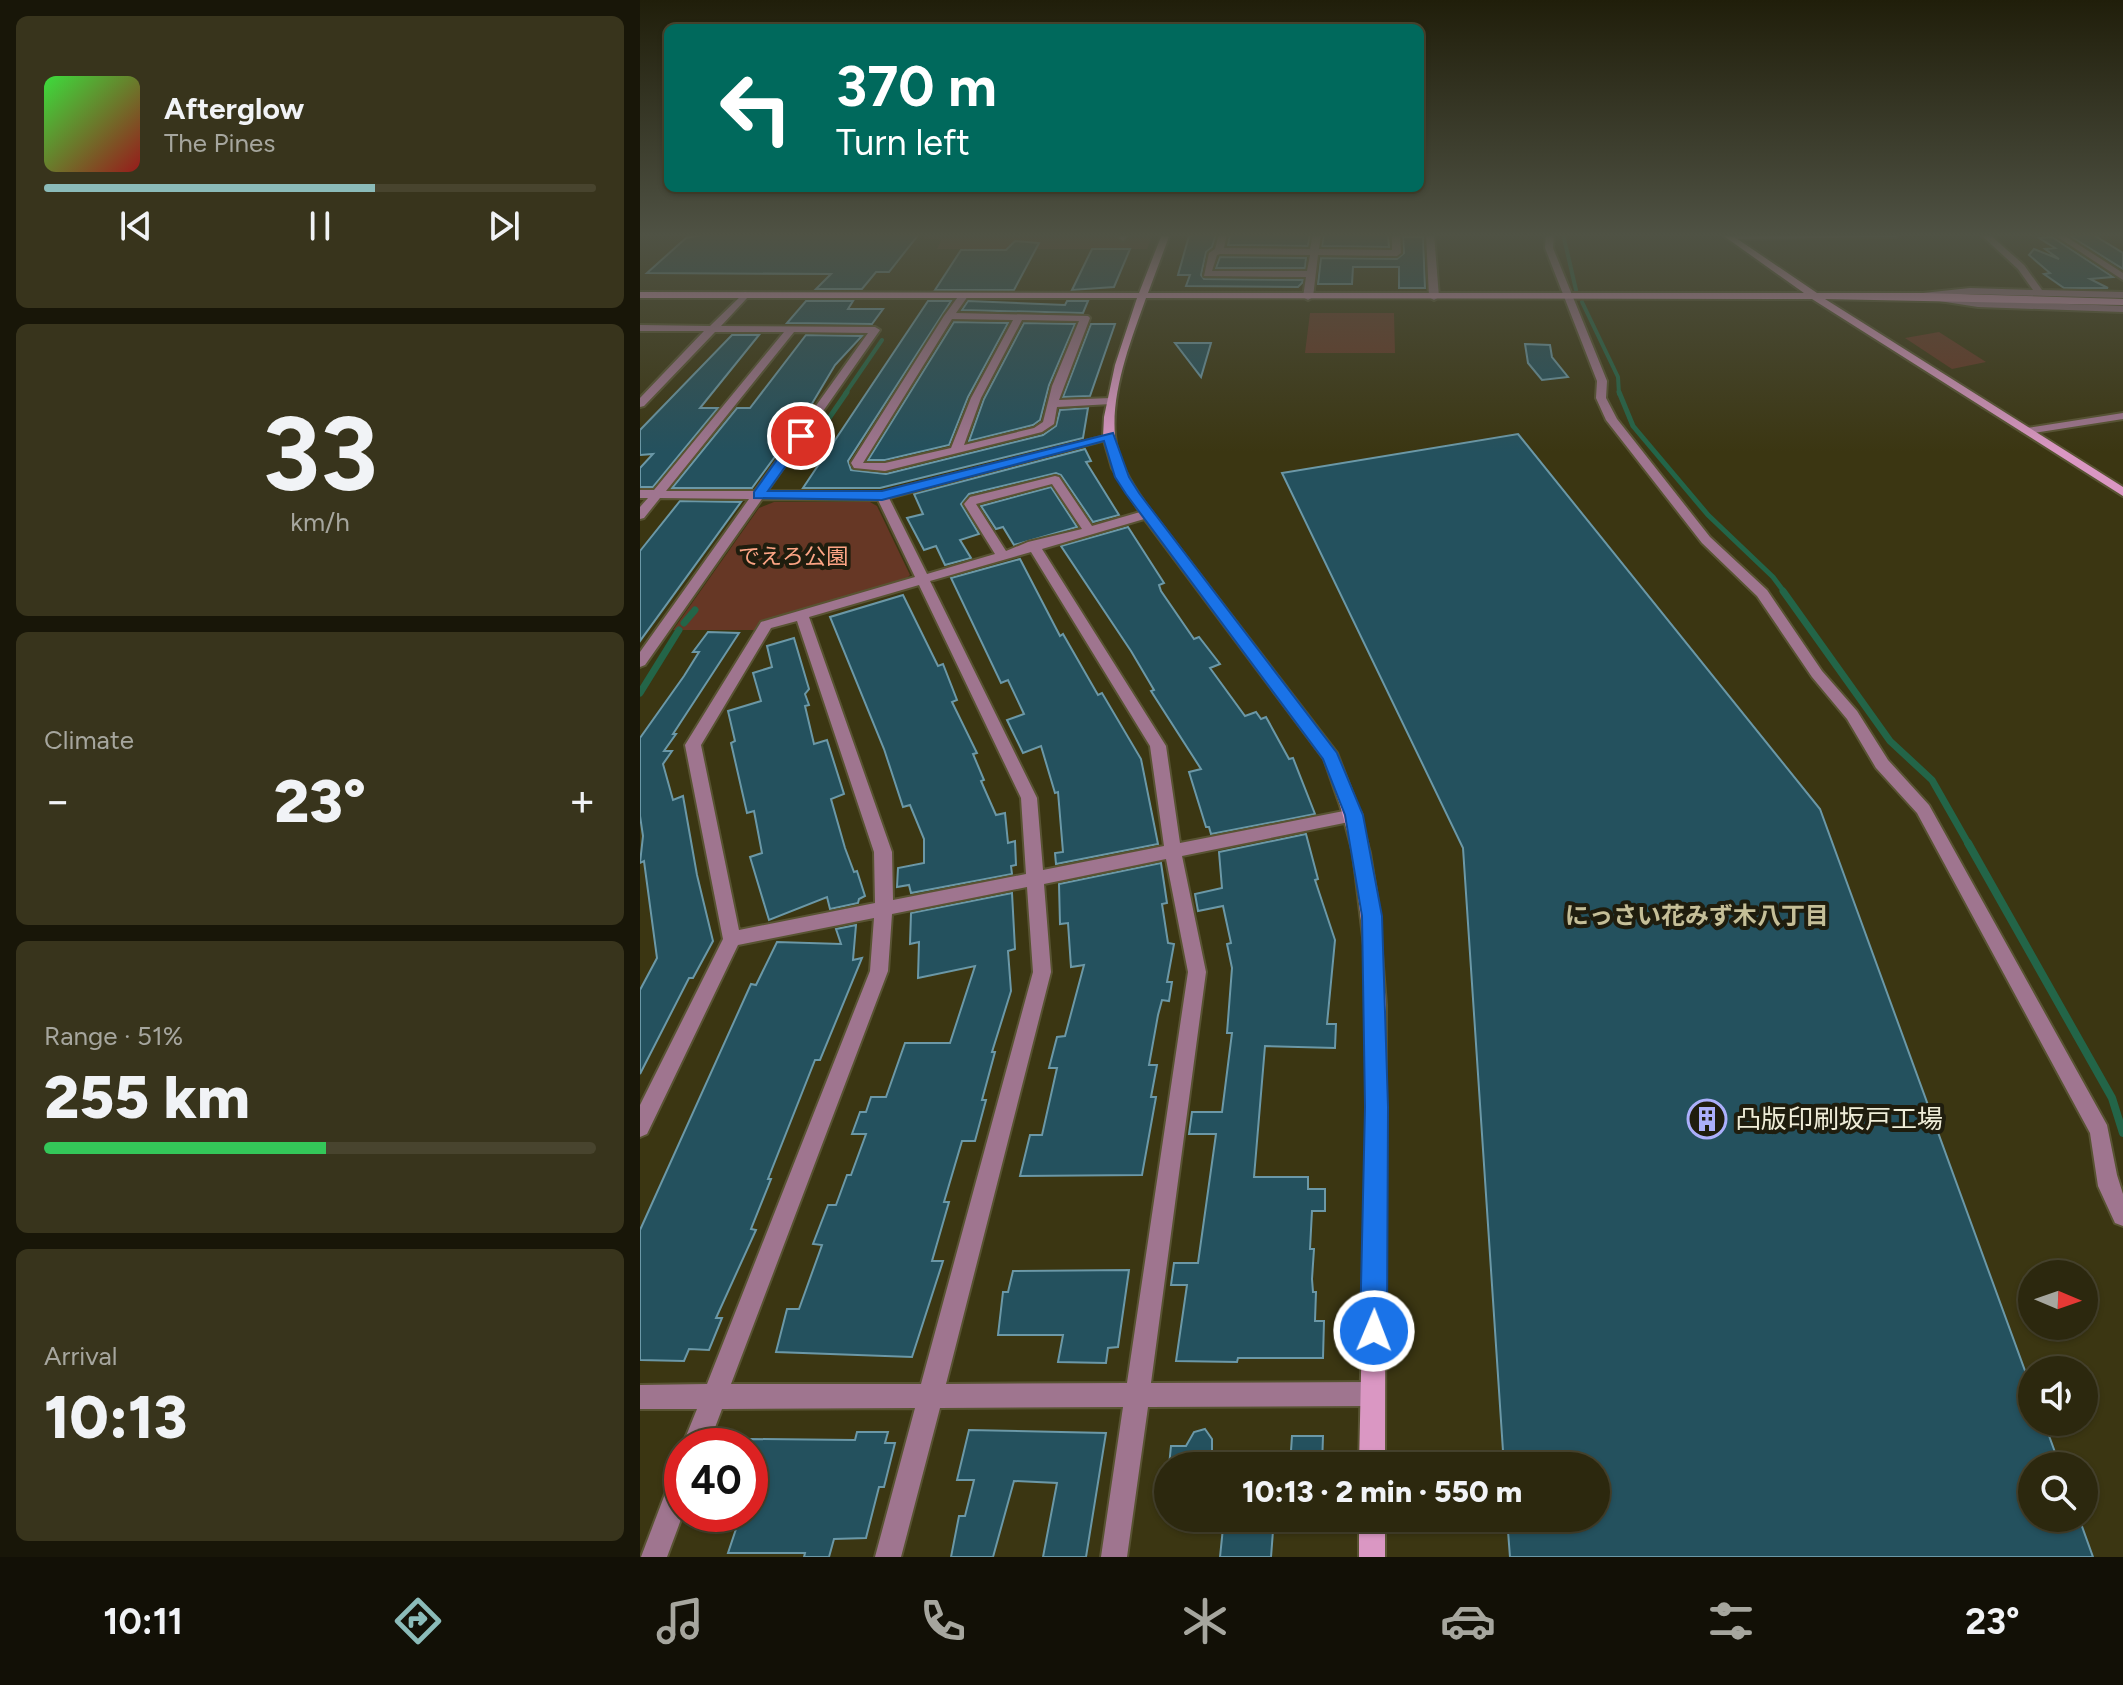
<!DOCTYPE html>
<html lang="en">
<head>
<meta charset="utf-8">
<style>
  body { margin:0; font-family:Figtree,"Noto Sans JP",sans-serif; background:#38341c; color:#f1f3f6; height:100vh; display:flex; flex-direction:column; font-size:30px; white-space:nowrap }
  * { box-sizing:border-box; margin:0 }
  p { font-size:26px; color:#a6a69e }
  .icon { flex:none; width:44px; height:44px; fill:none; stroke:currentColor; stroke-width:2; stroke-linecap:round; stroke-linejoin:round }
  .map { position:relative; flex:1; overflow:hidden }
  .side { display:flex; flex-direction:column; gap:16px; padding:16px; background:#181608; width:640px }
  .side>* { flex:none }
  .hud { position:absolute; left:24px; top:24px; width:760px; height:168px; border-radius:12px; box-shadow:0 2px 6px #0004,0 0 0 2px #48442e; background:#00695c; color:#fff; overflow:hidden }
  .needle { width:52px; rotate:92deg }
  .controls { position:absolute; left:1378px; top:1260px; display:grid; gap:16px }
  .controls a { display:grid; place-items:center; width:80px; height:80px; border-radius:50%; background:#2c280e; box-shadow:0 2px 6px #0004,0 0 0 2px #48442e; font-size:40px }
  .speed { position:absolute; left:24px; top:1428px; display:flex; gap:16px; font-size:40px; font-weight:700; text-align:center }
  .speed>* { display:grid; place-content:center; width:104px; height:104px; border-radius:50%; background:#2c280e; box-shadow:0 2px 6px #0004,0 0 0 2px #48442e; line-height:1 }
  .speed .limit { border:12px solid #d22; background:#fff; color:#111 }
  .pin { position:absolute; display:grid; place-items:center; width:68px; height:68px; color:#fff; margin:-34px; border:4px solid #fff; border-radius:50%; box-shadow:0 2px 8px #0007 }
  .me { position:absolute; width:88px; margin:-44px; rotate:1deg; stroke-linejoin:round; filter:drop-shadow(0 0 6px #0008) }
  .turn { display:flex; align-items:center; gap:28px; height:168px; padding:0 40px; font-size:36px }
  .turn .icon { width:104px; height:104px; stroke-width:2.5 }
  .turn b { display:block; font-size:56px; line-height:68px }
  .big { font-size:60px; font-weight:800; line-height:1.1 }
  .side .tile { flex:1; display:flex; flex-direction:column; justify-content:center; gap:12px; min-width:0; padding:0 28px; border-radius:12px; background:#38341c }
  .side .dial { align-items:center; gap:0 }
  .dial b { font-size:104px; line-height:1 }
  .song { display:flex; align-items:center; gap:24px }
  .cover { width:96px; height:96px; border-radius:12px; background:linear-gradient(135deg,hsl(120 70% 55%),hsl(0 70% 35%)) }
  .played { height:8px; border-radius:4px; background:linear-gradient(90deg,#8bbbb9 60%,#48442e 60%) }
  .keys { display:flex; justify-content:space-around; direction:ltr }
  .heat { display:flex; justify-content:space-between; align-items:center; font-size:44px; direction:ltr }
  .charge { height:12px; border-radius:6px; background:linear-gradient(90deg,#34c759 51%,#48442e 0) }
  .trip { position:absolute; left:514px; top:1452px; width:456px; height:80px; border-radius:40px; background:#2c280e; box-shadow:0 2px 6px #0004,0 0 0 2px #48442e; font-weight:800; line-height:80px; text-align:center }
  .tab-bar { display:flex; height:128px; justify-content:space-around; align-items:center; background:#121006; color:#a6a69e }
  .tab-bar .icon { width:56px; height:56px }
  .tab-bar .on { color:#8bbbb9 }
  .tab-bar b { font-size:36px; color:#f1f3f6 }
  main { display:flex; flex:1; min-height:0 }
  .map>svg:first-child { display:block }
</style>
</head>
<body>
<main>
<section class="side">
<div class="tile">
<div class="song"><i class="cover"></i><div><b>Afterglow</b><p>The Pines</p></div></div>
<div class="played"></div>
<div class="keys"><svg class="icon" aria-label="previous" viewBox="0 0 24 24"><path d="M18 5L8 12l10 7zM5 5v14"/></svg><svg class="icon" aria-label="pause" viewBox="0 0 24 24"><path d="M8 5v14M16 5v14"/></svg><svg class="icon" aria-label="next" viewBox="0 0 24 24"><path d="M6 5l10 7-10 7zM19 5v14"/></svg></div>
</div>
<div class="tile dial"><b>33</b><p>km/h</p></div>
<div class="tile"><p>Climate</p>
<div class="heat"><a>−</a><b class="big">23°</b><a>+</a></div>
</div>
<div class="tile"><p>Range · 51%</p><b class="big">255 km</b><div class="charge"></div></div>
<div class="tile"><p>Arrival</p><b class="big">10:13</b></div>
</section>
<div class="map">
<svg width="1483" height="1557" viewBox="0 0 1483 1557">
  <rect width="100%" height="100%" fill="#3b3612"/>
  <g fill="#663725">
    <path d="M 288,234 L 513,234 L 507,249 L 297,249 L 302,239 L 284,239 Z"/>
    <path d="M 670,313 L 754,313 L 755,353 L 665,353 Z"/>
    <path d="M 1299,332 L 1346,362 L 1312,369 L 1265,338 Z"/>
    <path d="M 134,502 L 230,502 L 237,506 L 270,575 L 265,580 L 121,622 L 115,630 L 33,630 L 119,508 Z"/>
  </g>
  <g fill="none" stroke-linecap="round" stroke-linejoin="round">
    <g stroke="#236548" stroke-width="4">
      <path d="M 923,234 L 936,290"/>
      <path d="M 942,302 L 978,377 L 979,394"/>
      <path d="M 205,394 L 242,340"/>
    </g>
    <g stroke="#236548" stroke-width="5">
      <path d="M 979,392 L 993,426 L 1068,515 L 1133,577 L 1145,593"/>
      <path d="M 156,466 L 207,392"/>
    </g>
    <g stroke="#236548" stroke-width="7">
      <path d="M 1143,591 L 1250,741 L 1292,780 L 1329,845"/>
      <path d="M 44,623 L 55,610"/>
      <path d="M 0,693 L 39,630"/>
    </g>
    <path stroke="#236548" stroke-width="8" d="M 1328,843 L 1472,1098 L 1483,1133"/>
  </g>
  <g fill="#24515e" stroke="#6b98a7" stroke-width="2">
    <path d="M 66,234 L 279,234 L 249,272 L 236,272 L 222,289 L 176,289 L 191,274 L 7,273 L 46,238 Z"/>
    <path d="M 554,234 L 576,234 L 572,247 L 566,252 L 561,275 L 564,279 L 663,280 L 662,283 L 658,287 L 546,286 L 550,275 L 538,275 L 549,236 Z"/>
    <path d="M 590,234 L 670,234 L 668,246 L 588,245 Z"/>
    <path d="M 684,234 L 748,234 L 749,247 L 682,246 Z"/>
    <path d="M 1452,234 L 1483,253 L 1483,269 L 1430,236 Z"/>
    <path d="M 763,237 L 783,237 L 785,288 L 759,288 L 759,267 L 713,267 L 712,284 L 678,284 L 681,258 L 757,259 L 764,253 Z"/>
    <path d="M 1412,237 L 1473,277 L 1450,279 L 1468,288 L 1424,288 L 1404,274 L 1410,273 L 1389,255 L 1394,249 L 1419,259 L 1405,249 L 1415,248 L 1399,238 Z"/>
    <path d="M 375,241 L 399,243 L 374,290 L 295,290 L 321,250 L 366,250 Z"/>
    <path d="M 452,249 L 490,249 L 474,287 L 432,290 Z"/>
    <path d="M 580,257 L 666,258 L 665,268 L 576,268 Z"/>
    <path d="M 166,301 L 213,301 L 208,309 L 243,309 L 232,324 L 147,323 Z"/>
    <path d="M 288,301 L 311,301 L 208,461 L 211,470 L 246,474 L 403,435 L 416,426 L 420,410 L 448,408 L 443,438 L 240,488 L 163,488 Z"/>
    <path d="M 328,301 L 425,305 L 427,301 L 448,301 L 443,313 L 322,310 Z"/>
    <path d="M 314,322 L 368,323 L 328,397 L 309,445 L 245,460 L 228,460 Z"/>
    <path d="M 384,323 L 435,324 L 409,385 L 400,420 L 393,425 L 329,441 L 344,399 Z"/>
    <path d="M 451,324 L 475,324 L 450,396 L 423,397 Z"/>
    <path d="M 92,335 L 119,335 L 60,408 L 78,408 L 13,487 L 0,487 L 0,468 L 13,454 L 0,455 L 0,430 Z"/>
    <path d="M 166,335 L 222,336 L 195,365 L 164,417 L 112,488 L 32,488 L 97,408 L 110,408 Z"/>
    <path d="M 535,343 L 571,343 L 561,377 Z"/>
    <path d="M 885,344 L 910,345 L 912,357 L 928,377 L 902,380 L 888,363 Z"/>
    <path d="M 878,434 L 1180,809 L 1392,1390 L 1392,1422 L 1404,1422 L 1420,1466 L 1392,1466 L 1392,1518 L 1439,1518 L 1453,1557 L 870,1557 L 867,1518 L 956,1518 L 956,1466 L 864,1466 L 823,848 L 642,473 Z"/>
    <path d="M 445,449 L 451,461 L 446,462 L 479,515 L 453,522 L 421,475 L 416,473 L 329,494 L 321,504 L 339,534 L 320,540 L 331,558 L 305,565 L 296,546 L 284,550 L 267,518 L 283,514 L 274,494 Z"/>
    <path d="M 411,487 L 437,527 L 374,545 L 363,527 L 356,529 L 341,506 Z"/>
    <path d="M 40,501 L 101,502 L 0,641 L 0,551 Z"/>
    <path d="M 488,527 L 524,583 L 519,585 L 521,591 L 554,639 L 559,637 L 580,664 L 570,668 L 605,716 L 616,712 L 621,719 L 626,717 L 649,759 L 653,758 L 675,814 L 571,834 L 569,827 L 566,827 L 549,772 L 561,769 L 511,691 L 514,690 L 491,651 L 421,546 Z"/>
    <path d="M 380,559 L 420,636 L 423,634 L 458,695 L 462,693 L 501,759 L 518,844 L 416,864 L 415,853 L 423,852 L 418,792 L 415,793 L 401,746 L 383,753 L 367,720 L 384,714 L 368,680 L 361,683 L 311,578 Z"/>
    <path d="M 263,595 L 298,666 L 303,664 L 317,700 L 312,702 L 337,753 L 333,754 L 344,780 L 341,781 L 356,815 L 365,813 L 368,843 L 375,841 L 376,865 L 371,866 L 372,874 L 271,893 L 269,885 L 257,887 L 258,868 L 284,863 L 284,839 L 270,805 L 263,807 L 244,749 L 190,617 Z"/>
    <path d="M 68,632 L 99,633 L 33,734 L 36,734 L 24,751 L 32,751 L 23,764 L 33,800 L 43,796 L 57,875 L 73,941 L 53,978 L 49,978 L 0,1074 L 0,990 L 17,958 L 4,861 L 0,863 L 3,836 L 0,816 L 0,738 L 44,676 L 59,652 L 53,652 Z"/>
    <path d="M 154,638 L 169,689 L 165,694 L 169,705 L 165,706 L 174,744 L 187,740 L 204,794 L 191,799 L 205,848 L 214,872 L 217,871 L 225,896 L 219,899 L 218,903 L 190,909 L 187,897 L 129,920 L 110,857 L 122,853 L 114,811 L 107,813 L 91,743 L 95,741 L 88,711 L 121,701 L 113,673 L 132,667 L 127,646 Z"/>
    <path d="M 666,834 L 678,879 L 675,880 L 695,940 L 687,1024 L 696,1024 L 695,1048 L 625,1046 L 614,1177 L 668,1177 L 668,1189 L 685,1189 L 685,1211 L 672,1211 L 670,1249 L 674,1249 L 672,1279 L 673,1292 L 676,1292 L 675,1321 L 684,1321 L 683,1358 L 598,1358 L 597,1362 L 536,1361 L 547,1285 L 531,1285 L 534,1263 L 558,1263 L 576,1134 L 549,1134 L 552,1112 L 582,1112 L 592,1033 L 587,1033 L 592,968 L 587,944 L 591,943 L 583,906 L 558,911 L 555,894 L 582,888 L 579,852 Z"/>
    <path d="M 521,863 L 527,903 L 522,904 L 528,943 L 534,944 L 527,982 L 532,982 L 529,1001 L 522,1000 L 518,1015 L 509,1065 L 517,1065 L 511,1097 L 516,1097 L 502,1175 L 380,1176 L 390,1135 L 402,1135 L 417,1068 L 409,1068 L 417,1037 L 425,1036 L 444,965 L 431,967 L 428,923 L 420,924 L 419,884 Z"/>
    <path d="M 372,893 L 375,949 L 368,951 L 371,991 L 352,1052 L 355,1052 L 342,1100 L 346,1100 L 335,1141 L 322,1141 L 304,1202 L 309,1202 L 292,1261 L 303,1261 L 272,1357 L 136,1352 L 147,1309 L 159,1309 L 182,1245 L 173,1244 L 188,1205 L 196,1205 L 207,1175 L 211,1175 L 226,1134 L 212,1134 L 220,1112 L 226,1112 L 231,1097 L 246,1097 L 265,1043 L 310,1043 L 335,966 L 278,978 L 279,942 L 270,944 L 271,913 Z"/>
    <path d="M 216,925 L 213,960 L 222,958 L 180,1060 L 175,1060 L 128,1179 L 131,1179 L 111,1229 L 116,1230 L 76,1318 L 82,1318 L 69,1350 L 49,1349 L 44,1361 L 0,1360 L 0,1230 L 111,984 L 116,985 L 137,942 L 201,944 L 196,929 Z"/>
    <path d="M 489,1270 L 478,1347 L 468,1348 L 466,1363 L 418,1362 L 423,1335 L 358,1335 L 363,1292 L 368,1292 L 373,1271 Z"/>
    <path d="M 565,1429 L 572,1439 L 572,1466 L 529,1466 L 531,1446 L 546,1446 L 554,1432 Z"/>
    <path d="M 329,1430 L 466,1433 L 446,1557 L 403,1557 L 417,1483 L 374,1481 L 353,1557 L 311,1557 L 319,1516 L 325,1516 L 334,1480 L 317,1480 Z"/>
    <path d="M 217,1432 L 248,1432 L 245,1443 L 255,1443 L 244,1487 L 239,1487 L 226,1538 L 194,1539 L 189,1557 L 164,1557 L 165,1553 L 88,1553 L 101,1514 L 110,1514 L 110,1439 L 215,1440 Z"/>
    <path d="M 652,1436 L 683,1436 L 682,1466 L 650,1466 Z"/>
    <path d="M 584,1518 L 634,1518 L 631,1557 L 580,1557 Z"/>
  </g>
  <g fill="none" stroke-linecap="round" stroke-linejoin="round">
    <defs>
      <g id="street">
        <path d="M 482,234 L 490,234 L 483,241 L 479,238 Z"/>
        <path d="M 579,234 L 587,234 L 584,248 L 670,249 L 673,234 L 681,234 L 679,249 L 752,250 L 752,234 L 760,234 L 761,253 L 757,256 L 678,255 L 673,297 L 668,300 L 663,297 L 666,277 L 564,276 L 569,253 L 575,249 ZM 580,254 L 670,255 L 667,271 L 572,271 L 577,255 Z"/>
        <path d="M 786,234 L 794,234 L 799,297 L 794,300 L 789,297 Z"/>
        <path d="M 906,234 L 914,234 L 913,248 L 967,381 L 966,398 L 977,419 L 1070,537 L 1127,590 L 1182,671 L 1217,711 L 1248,760 L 1289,805 L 1467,1125 L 1477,1175 L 1483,1194 L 1483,1226 L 1475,1223 L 1458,1186 L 1450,1133 L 1277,813 L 1236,768 L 1207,719 L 1172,677 L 1117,596 L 1062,543 L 966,420 L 956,398 L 957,381 L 905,248 Z"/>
        <path d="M 1086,234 L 1260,234 L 1256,237 L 1089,239 L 1085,236 Z"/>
        <path d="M 1340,234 L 1349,234 L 1384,265 L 1402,290 L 1483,292 L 1483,298 L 1330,294 L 1305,296 L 1338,301 L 1483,306 L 1483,312 L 1338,307 L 1280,298 L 1278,296 L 1283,293 L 1330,288 L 1393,290 L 1378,269 Z"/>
        <path d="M 1413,234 L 1422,234 L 1483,273 L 1483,280 Z"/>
        <path d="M 105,292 L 110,295 L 108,297 L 81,326 L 235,327 L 240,330 L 127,491 L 242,492 L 473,434 L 473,438 L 249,498 L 287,574 L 355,554 L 324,504 L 330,497 L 415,476 L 419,477 L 452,526 L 507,510 L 511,511 L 511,517 L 402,549 L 526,746 L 540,843 L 714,809 L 720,811 L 722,815 L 720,819 L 714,821 L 542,856 L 566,972 L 511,1383 L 733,1382 L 742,1385 L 745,1394 L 742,1403 L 733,1406 L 508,1407 L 487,1557 L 461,1557 L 483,1407 L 300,1408 L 261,1557 L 235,1557 L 275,1408 L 82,1409 L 68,1446 L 42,1446 L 57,1409 L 0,1409 L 0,1385 L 67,1384 L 230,971 L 234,918 L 98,945 L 7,1134 L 0,1137 L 0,1105 L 83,939 L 45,745 L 121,622 L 275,577 L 238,500 L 122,499 L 5,665 L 0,667 L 0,652 L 109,499 L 20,498 L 4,518 L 0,519 L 0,507 L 8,498 L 0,498 L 0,490 L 14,490 L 144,332 L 75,332 L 4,406 L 0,407 L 0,398 L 64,331 L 0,331 L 0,325 L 70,326 ZM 154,332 L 228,333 L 115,491 L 26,491 ZM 412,484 L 442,529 L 388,542 L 366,551 L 336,504 ZM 391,552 L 510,746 L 524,846 L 403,870 L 397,798 L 290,581 ZM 279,585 L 381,798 L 386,874 L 253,900 L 252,852 L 169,617 ZM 157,621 L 234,852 L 235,903 L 99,930 L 61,745 L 131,628 ZM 526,859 L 548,972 L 487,1383 L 306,1384 L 411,972 L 404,884 ZM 387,887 L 393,972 L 281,1384 L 91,1384 L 248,971 L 252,914 Z"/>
        <path d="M 323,293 L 328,296 L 316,313 L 448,316 L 450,318 L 419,400 L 471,398 L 476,401 L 471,404 L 417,407 L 414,424 L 402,432 L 245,471 L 214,468 L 211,463 L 304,316 L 320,294 ZM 312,319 L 373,320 L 331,398 L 311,448 L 245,463 L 223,463 ZM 382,320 L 439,321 L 412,386 L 403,422 L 394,428 L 324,445 L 341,398 Z"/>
        <path d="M 1483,413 L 1483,419 L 1387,434 L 1381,431 L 1387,428 Z"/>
        <path d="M 42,1469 L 43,1514 L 27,1557 L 1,1557 L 33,1473 Z"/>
      </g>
      <g id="secondary">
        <path d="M 522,234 L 530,234 L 508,293 L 1164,293 L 1081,234 L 1090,234 L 1177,293 L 1283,293 L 1483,299 L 1483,305 L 1185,299 L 1483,487 L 1483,496 L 1172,299 L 506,298 C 491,340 471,391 475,436 C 477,460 491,483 505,503 L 697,753 L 717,805 L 730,853 L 738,903 L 746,1005 L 745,1466 L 719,1466 L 728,1056 L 725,954 L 713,853 L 700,805 L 684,759 L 503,517 L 472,468 L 463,437 L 464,417 L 475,365 L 497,298 L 0,298 L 0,292 L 499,293 Z"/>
        <rect x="719" y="1518" width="26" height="39"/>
      </g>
    </defs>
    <use href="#street" stroke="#585332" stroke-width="4"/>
    <use href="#secondary" stroke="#585332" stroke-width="4"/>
    <use href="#street" fill="#9f758f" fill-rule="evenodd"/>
    <use href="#secondary" fill="#da97c3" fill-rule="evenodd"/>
  </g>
  <linearGradient id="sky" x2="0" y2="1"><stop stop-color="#201e0a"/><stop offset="0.52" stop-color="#4f5244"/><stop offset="1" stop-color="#4f5244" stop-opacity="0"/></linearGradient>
  <rect width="1483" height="452" fill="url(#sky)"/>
  <path fill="#1a73e8" stroke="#114b97" stroke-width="2" d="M 161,432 L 167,436 L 128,491 L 242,491 L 473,433 L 489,477 L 499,493 L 697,753 L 723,815 L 742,916 L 748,1107 L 747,1331 L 743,1340 L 734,1344 L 724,1340 L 720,1331 L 725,1107 L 722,916 L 705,815 L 683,759 L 486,494 L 475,477 L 464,441 L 242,500 L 114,498 L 114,492 L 156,433 Z"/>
  <defs>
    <symbol id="building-ring" viewBox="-11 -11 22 22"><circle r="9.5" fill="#1f1d0e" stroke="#abaffb" stroke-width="1.5"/><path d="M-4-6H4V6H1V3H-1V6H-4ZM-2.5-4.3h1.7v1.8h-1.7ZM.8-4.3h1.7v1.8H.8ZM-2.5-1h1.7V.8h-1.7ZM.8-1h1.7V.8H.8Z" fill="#abaffb"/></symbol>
  </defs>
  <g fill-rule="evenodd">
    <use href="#building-ring" x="1045" y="1097" width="44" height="44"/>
  </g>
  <g text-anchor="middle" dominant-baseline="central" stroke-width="8" stroke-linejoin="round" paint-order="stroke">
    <g font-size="22" fill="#fda585" stroke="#1f1d0e">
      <text x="153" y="556">でえろ公園</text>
    </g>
    <g font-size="24" font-weight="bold" fill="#c5bf98" stroke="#1f1d0e">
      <text x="1057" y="915">にっさい花みず木八丁目</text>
    </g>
    <g font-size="26" fill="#efedd8" stroke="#1f1d0e" text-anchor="start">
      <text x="1095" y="1119">凸版印刷坂戸工場</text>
    </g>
  </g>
</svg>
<div class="controls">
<a><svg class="needle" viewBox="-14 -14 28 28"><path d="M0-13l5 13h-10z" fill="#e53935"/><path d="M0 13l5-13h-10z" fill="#a6a69e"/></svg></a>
<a><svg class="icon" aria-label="sound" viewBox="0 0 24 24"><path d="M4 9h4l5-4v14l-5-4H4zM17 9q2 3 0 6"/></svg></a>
<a><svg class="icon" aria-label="search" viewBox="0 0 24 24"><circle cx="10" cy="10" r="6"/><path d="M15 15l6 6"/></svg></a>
</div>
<div class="speed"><div class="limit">40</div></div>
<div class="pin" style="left:161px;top:436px;background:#d93025"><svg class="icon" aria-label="arrive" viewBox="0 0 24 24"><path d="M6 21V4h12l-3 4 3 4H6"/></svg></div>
<svg class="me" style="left:734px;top:1331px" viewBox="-20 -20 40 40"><circle r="17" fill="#1a73e8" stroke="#fff" stroke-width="3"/><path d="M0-11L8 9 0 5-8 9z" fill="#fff"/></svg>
<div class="trip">10:13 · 2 min · 550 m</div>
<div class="hud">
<div class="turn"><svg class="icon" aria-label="left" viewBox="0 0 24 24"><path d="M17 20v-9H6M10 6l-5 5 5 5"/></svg><div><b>370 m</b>Turn left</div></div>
</div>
</div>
</main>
<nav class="tab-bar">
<b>10:11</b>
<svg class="icon on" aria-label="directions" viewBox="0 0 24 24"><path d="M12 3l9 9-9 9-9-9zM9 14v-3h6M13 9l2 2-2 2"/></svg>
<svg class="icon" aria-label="music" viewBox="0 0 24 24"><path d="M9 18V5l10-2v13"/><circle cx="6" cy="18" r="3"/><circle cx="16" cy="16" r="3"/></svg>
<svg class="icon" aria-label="phone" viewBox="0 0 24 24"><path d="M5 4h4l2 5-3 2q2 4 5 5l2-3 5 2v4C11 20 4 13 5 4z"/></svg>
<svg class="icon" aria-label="climate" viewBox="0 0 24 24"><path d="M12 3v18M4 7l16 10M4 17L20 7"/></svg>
<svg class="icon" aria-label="car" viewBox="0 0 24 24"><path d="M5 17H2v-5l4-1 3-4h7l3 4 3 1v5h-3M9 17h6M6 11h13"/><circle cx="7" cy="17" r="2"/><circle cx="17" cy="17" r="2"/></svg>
<svg class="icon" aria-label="filters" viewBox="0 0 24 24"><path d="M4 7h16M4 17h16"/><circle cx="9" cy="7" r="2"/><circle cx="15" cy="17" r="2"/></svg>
<b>23°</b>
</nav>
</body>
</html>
